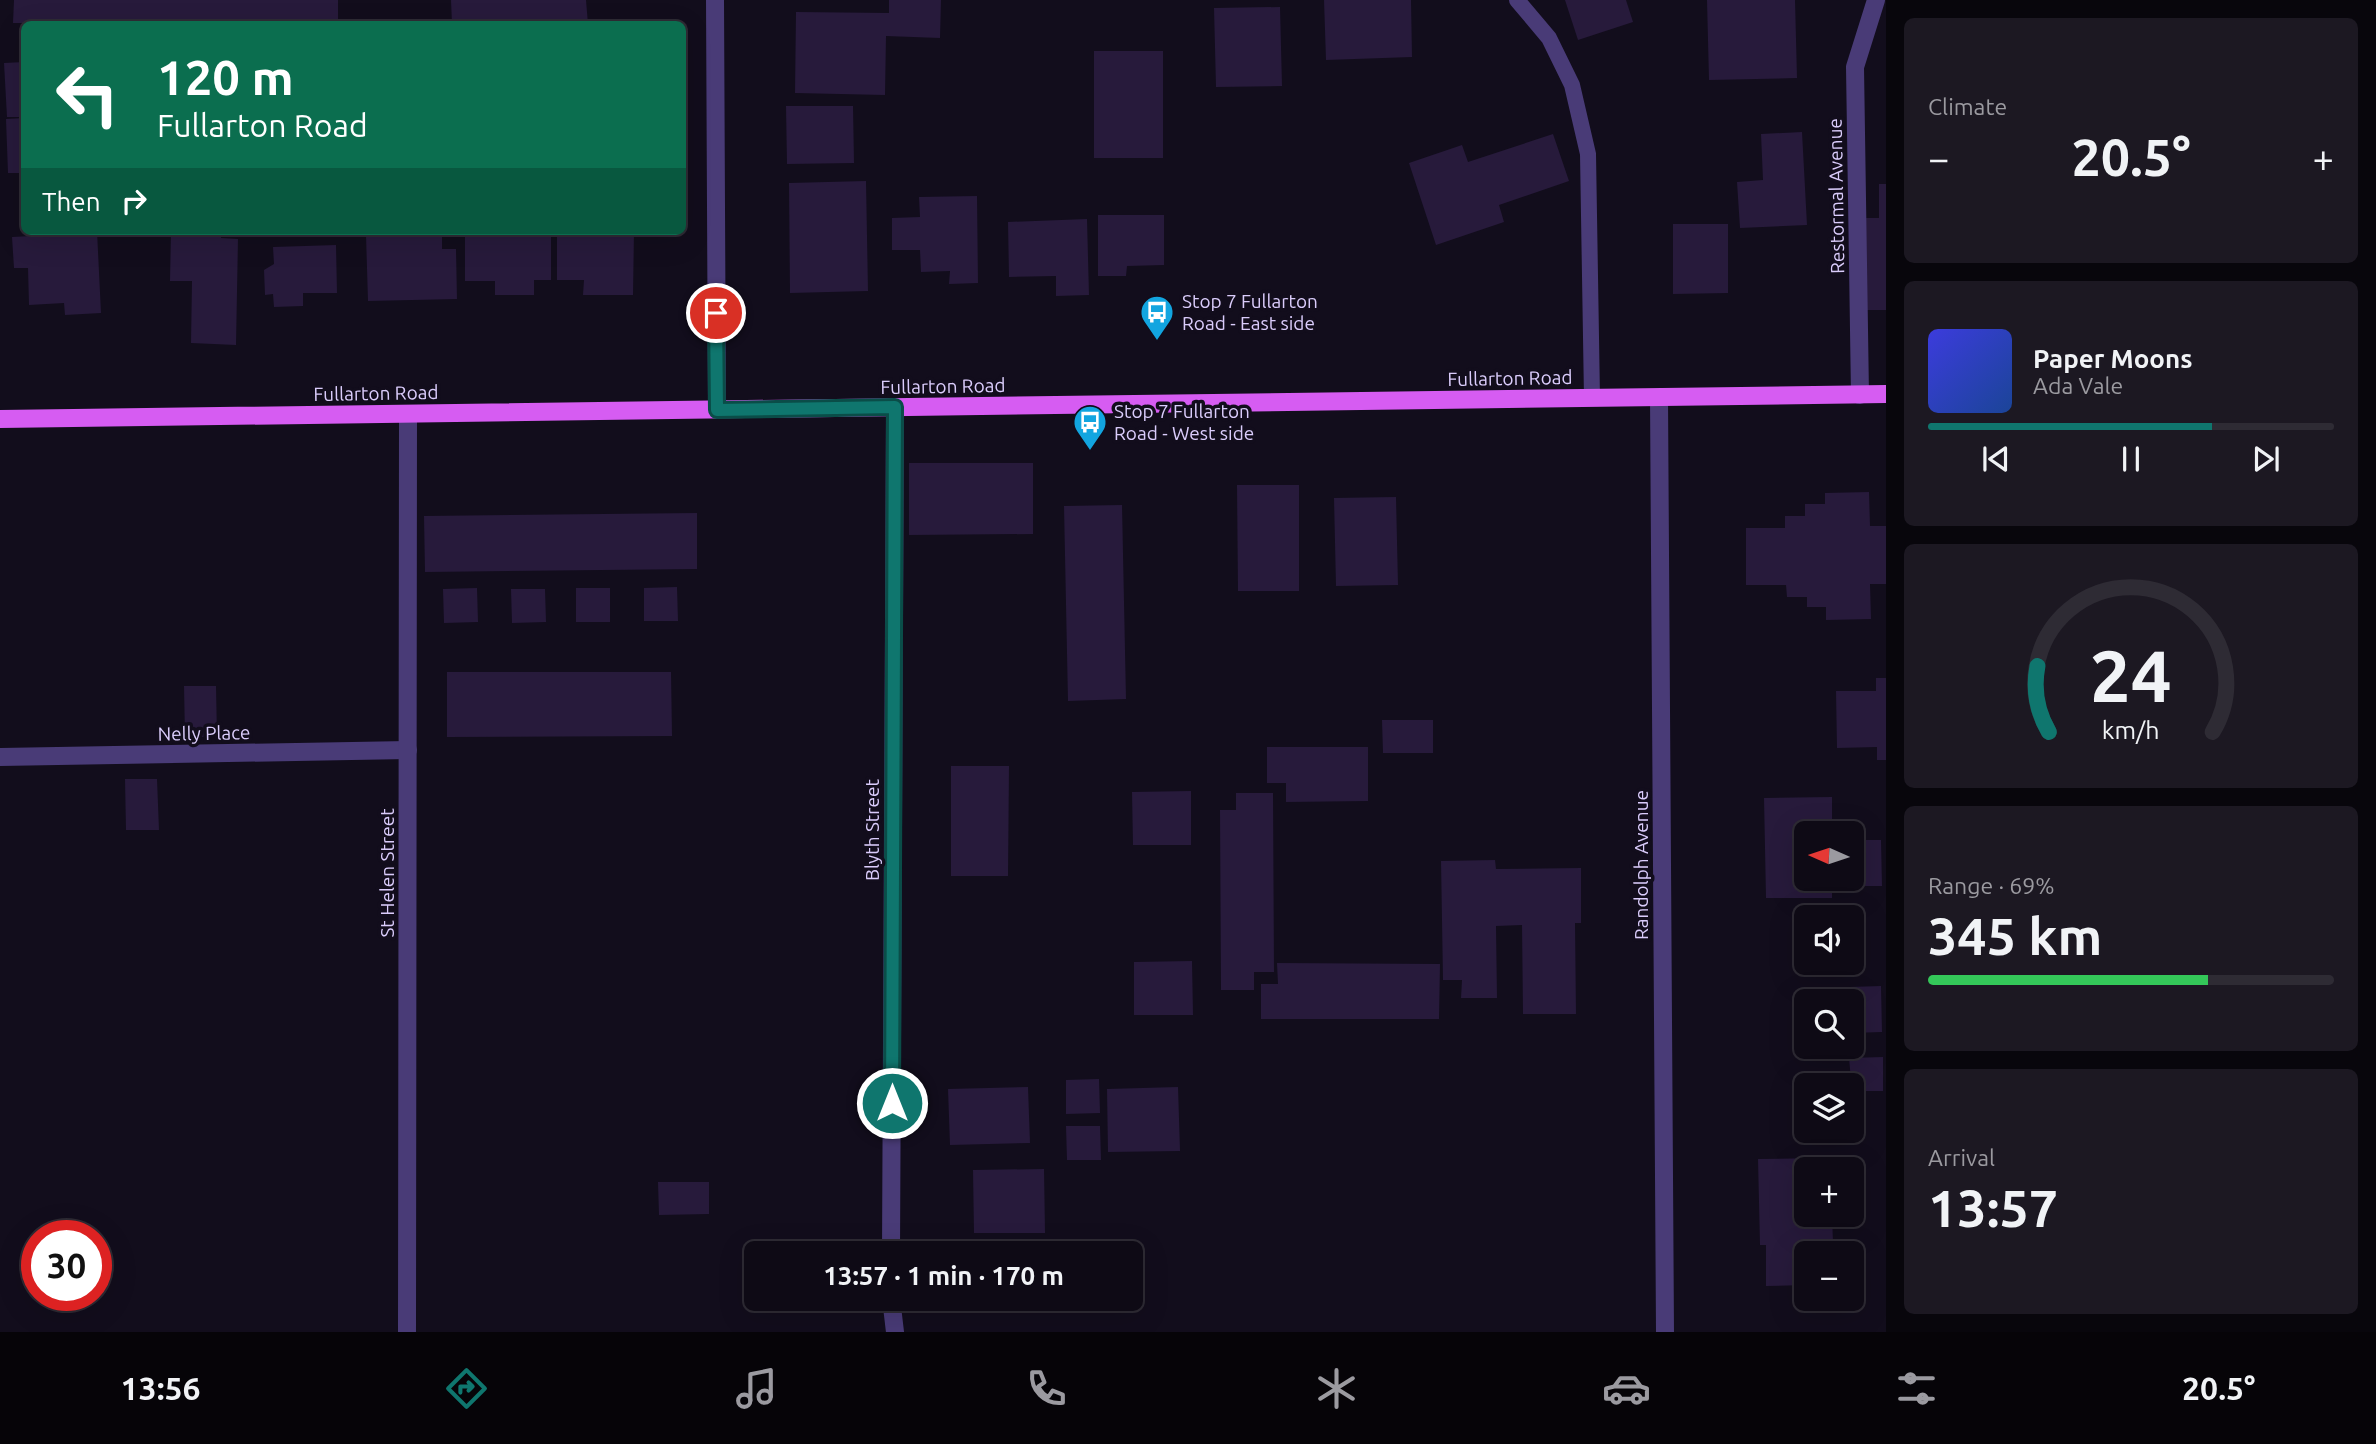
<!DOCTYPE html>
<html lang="en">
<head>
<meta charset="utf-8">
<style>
  body { margin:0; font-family:Ubuntu,sans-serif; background:#1c1822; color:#f1f3f6; height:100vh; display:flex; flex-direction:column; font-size:26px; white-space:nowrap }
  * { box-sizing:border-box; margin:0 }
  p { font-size:23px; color:#9b9aa0 }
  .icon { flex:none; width:38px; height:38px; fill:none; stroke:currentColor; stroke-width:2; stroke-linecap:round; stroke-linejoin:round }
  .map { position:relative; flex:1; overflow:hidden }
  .drawer { display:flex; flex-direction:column; gap:18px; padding:18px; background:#08060c; width:490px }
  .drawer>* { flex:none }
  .banner { position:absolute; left:21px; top:21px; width:665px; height:214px; border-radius:10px; box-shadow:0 7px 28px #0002,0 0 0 2px #2e2b34; background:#0b6e4f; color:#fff; overflow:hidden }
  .needle { width:46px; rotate:273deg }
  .fabs { position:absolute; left:1794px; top:821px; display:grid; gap:14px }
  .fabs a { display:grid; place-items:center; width:70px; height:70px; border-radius:10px; background:#0e0a15; box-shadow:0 7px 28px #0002,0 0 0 2px #2e2b34; font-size:35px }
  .speed { position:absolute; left:21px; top:1220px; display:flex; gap:14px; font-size:35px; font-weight:700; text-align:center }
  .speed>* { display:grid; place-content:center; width:91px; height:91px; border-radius:50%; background:#0e0a15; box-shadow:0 7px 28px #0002,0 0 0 2px #2e2b34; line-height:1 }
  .speed .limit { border:10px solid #d22; background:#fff; color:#111 }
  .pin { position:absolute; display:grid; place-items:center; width:60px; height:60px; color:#fff; margin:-30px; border:4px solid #fff; border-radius:50%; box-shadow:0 2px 7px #0007 }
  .me { position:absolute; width:77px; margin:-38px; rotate:0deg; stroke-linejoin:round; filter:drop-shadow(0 0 5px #0008) }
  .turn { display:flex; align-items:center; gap:24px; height:147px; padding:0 21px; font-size:32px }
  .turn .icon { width:91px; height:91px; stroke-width:2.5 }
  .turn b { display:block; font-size:49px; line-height:60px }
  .then { display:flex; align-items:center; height:66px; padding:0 21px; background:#0003; gap:14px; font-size:26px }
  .big { font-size:52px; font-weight:700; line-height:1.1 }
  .drawer .card { flex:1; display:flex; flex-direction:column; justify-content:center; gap:10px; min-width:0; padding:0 24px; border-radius:10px; background:#1c1822 }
  .drawer .dial { align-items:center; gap:0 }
  .dial svg { height:182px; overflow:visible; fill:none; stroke:#2e2b34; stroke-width:7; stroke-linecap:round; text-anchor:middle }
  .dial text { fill:#f1f3f6; stroke:none }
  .song { display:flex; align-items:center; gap:21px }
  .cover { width:84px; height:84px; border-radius:10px; background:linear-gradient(135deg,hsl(240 70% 55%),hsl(220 70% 35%)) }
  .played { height:7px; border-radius:4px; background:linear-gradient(90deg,#0f766e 70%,#2e2b34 70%) }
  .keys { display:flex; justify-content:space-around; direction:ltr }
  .heat { display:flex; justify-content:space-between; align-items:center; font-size:38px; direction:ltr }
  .charge { height:10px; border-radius:5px; background:linear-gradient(90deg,#34c759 69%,#2e2b34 0) }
  .trip { position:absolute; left:744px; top:1241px; width:399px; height:70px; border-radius:10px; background:#0e0a15; box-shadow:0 7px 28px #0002,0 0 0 2px #2e2b34; font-weight:700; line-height:70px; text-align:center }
  .dock { display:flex; height:112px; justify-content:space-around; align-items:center; background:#060408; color:#9b9aa0 }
  .dock .icon { width:49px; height:49px }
  .dock .on { color:#0f766e }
  .dock b { font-size:32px; color:#f1f3f6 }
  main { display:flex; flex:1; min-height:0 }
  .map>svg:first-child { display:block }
</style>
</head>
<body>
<main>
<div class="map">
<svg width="1886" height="1332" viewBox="0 0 1886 1332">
  <rect width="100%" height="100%" fill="#120d1c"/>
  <g fill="#271a3b">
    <path d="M 14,0 L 338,0 L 338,24 L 13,23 Z"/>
    <path d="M 451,0 L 586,0 L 588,24 L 452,24 Z"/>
    <path d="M 889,0 L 941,0 L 940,38 L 886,36 L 885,95 L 795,93 L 796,12 L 889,13 Z"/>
    <path d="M 1324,0 L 1411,0 L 1412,57 L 1326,60 Z"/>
    <path d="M 1565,0 L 1626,0 L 1633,22 L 1578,40 Z"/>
    <path d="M 1707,0 L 1795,0 L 1797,78 L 1709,80 Z"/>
    <path d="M 1280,7 L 1282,86 L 1216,87 L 1214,8 Z"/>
    <rect x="1094" y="51" width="69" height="107"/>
    <path d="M 24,62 L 24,117 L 7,117 L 4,63 Z"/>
    <path d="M 786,106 L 853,106 L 854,163 L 787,164 Z"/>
    <path d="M 24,118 L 24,173 L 8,173 L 6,119 Z"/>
    <path d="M 1802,132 L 1807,225 L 1740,228 L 1737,182 L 1763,180 L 1761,134 Z"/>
    <path d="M 1553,134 L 1569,181 L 1499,205 L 1504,222 L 1436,245 L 1409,163 L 1462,145 L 1468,162 Z"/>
    <path d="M 866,181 L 868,291 L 790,293 L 789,183 Z"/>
    <path d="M 1879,184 L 1886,184 L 1886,310 L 1865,310 L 1864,218 L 1879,218 Z"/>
    <path d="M 977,196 L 978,283 L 949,284 L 950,271 L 921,272 L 920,250 L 892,250 L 892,218 L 920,217 L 919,197 Z"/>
    <path d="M 1098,215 L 1164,215 L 1164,265 L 1127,266 L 1126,276 L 1098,276 Z"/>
    <path d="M 1087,219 L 1089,295 L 1056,296 L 1056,276 L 1009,277 L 1008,222 Z"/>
    <path d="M 1673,224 L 1728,224 L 1728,293 L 1673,294 Z"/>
    <path d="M 31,231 L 97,231 L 101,313 L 65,315 L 64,303 L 29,305 L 28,268 L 14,268 L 12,237 L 31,236 Z"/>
    <path d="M 171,231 L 221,231 L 221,238 L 238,239 L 236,345 L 191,343 L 192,281 L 170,281 Z"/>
    <path d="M 380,231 L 442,231 L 442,249 L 456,249 L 457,299 L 368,301 L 366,235 L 380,235 Z"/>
    <path d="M 465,231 L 551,231 L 551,280 L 534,280 L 534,295 L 495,295 L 495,281 L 465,281 Z"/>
    <path d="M 557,231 L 634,231 L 633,295 L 583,295 L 584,280 L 557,280 Z"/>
    <path d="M 336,245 L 337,293 L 303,293 L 303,306 L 274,307 L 273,294 L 265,295 L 264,270 L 274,264 L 273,247 Z"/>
    <path d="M 909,463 L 1033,463 L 1033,534 L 909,535 Z"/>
    <path d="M 1237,485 L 1299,485 L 1299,591 L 1238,591 Z"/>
    <path d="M 1869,492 L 1870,526 L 1886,526 L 1886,584 L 1870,584 L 1871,619 L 1826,620 L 1826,607 L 1807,607 L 1807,597 L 1787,597 L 1786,585 L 1746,585 L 1746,528 L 1785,528 L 1785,516 L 1805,516 L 1805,504 L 1825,504 L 1825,493 Z"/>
    <path d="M 1396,497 L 1398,585 L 1336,586 L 1334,498 Z"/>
    <path d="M 1122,505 L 1126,699 L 1068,701 L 1064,506 Z"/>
    <path d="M 697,513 L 697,569 L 425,572 L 424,516 Z"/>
    <path d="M 677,587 L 678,621 L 644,621 L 644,588 Z"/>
    <path d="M 477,588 L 478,622 L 444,623 L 443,589 Z"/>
    <rect x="576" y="588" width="34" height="34"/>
    <path d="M 511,589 L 545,589 L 546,622 L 512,623 Z"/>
    <path d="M 447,672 L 671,672 L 672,736 L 447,737 Z"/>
    <path d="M 1876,678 L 1886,678 L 1886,760 L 1877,760 L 1877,747 L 1837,748 L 1836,691 L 1876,691 Z"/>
    <path d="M 184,686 L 216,686 L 217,737 L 185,737 Z"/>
    <path d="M 1382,720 L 1433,720 L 1433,753 L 1383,753 Z"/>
    <path d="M 1267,747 L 1368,747 L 1368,801 L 1286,802 L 1286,783 L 1267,783 Z"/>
    <path d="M 951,766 L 1009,766 L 1008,876 L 951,876 Z"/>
    <path d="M 125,779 L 157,779 L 159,830 L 126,830 Z"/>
    <path d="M 1191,791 L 1191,845 L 1133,845 L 1132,792 Z"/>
    <path d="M 1236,793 L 1273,793 L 1274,972 L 1254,972 L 1254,990 L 1221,990 L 1220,810 L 1236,810 Z"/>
    <path d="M 1832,797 L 1832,833 L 1806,833 L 1806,878 L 1832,878 L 1832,898 L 1766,898 L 1764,798 Z"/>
    <path d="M 1852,840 L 1881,840 L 1882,886 L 1851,886 Z"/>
    <path d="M 1495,860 L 1496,869 L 1581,868 L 1581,923 L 1575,923 L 1576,1014 L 1523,1014 L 1522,925 L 1496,926 L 1497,998 L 1461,998 L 1462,980 L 1443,980 L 1441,861 Z"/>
    <path d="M 1192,961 L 1193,1015 L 1134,1015 L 1134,962 Z"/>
    <path d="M 1277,963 L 1440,964 L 1439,1019 L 1261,1019 L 1261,984 L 1278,984 Z"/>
    <path d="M 1881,986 L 1882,1032 L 1852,1033 L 1849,987 Z"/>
    <path d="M 1883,1057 L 1883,1091 L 1852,1091 L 1849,1058 Z"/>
    <path d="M 1099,1079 L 1100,1113 L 1066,1114 L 1066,1080 Z"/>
    <path d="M 1028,1087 L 1030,1143 L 950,1145 L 948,1089 Z"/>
    <path d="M 1178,1087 L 1180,1151 L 1108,1152 L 1107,1089 Z"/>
    <path d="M 1066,1126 L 1100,1126 L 1101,1160 L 1067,1160 Z"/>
    <path d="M 1825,1158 L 1825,1169 L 1806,1169 L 1806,1214 L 1832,1214 L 1833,1243 L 1848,1243 L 1848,1253 L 1806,1253 L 1806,1285 L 1766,1286 L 1766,1245 L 1760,1245 L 1758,1159 Z"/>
    <path d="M 1044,1169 L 1045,1233 L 974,1233 L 973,1170 Z"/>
    <path d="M 658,1182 L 709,1182 L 709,1214 L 659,1215 Z"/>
  </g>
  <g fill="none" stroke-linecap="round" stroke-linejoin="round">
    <path stroke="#493b77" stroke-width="16" d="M 1517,0 L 1549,38 L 1572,85 L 1588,154 L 1592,398"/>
    <g stroke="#493b77" stroke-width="18">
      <path d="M 715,0 L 717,410"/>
      <path d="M 1860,395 L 1855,67 L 1876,0"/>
      <path d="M 1659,397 L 1665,1332"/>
      <path d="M 0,757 L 408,750"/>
      <path d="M 891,1253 L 895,407"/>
      <path d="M 891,1298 L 895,1332"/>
      <path d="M 407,1332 L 408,414"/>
    </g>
    <path stroke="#d65cf2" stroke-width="18" d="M 0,419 L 1886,394"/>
  </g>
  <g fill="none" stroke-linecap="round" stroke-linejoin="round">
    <defs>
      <path id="route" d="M 716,313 L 717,410 L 895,407 L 892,1103"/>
    </defs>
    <use href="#route" stroke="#0a4d48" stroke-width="18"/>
    <use href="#route" stroke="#0f766e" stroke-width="12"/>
  </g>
  <defs>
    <symbol id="bus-pin" viewBox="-11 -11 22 30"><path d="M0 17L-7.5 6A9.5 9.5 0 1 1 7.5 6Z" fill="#12a5e0" stroke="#120d1c"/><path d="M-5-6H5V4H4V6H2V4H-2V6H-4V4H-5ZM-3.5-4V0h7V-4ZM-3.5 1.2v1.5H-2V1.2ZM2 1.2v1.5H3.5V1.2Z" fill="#fff"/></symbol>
  </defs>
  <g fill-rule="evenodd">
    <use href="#bus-pin" x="1138" y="293" width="38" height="52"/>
    <use href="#bus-pin" x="1071" y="403" width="38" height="52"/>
  </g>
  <g text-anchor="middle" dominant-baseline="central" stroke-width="7" stroke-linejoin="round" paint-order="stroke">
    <g font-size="19" fill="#daccfb" stroke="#120d1c">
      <text transform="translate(1836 196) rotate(-91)">Restormal Avenue</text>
      <text transform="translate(1510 378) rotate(-1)">Fullarton Road</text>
      <text transform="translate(943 386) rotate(-1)">Fullarton Road</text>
      <text transform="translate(376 393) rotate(-1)">Fullarton Road</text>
      <text transform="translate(204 733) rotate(-1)">Nelly Place</text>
      <text transform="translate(872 830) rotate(-90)">Blyth Street</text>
      <text transform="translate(1641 865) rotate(-90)">Randolph Avenue</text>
      <text transform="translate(387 873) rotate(-90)">St Helen Street</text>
    </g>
    <g font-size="19" fill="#daccfb" stroke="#120d1c" text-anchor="start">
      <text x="1182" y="301">Stop 7 Fullarton<tspan x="1182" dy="22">Road - East side</tspan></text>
      <text x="1114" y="411">Stop 7 Fullarton<tspan x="1114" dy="22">Road - West side</tspan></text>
    </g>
  </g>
</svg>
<div class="fabs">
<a><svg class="needle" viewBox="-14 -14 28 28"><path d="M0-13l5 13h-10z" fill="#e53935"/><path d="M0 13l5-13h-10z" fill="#9b9aa0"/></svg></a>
<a><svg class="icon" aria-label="sound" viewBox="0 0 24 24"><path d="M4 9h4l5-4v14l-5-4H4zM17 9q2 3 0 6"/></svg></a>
<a><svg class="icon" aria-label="search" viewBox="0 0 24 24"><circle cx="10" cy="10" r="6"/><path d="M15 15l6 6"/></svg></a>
<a><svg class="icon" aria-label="layers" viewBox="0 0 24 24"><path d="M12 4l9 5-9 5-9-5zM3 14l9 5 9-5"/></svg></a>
<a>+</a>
<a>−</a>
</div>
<div class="speed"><div class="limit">30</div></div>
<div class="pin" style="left:716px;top:313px;background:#d93025"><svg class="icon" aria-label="arrive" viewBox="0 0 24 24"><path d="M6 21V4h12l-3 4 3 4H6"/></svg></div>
<svg class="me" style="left:892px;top:1103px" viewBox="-20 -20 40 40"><circle r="17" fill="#0f766e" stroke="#fff" stroke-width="3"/><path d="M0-11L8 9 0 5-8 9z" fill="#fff"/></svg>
<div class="trip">13:57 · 1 min · 170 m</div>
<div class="banner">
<div class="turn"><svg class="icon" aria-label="left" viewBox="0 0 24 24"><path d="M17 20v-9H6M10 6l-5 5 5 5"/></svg><div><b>120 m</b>Fullarton Road</div></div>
<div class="then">Then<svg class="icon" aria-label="right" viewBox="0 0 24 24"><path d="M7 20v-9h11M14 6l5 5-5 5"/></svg></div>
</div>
</div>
<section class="drawer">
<div class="card"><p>Climate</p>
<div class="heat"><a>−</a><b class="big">20.5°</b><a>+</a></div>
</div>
<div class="card">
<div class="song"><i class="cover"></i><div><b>Paper Moons</b><p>Ada Vale</p></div></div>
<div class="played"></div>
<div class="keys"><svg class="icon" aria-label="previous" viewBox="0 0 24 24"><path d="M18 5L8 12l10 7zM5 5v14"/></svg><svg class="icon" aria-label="pause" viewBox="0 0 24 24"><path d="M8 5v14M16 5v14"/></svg><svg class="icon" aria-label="next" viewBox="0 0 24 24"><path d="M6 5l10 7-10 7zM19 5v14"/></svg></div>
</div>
<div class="card dial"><svg viewBox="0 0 100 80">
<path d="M14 69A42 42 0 1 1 86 69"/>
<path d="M14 69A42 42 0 0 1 9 40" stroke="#0f766e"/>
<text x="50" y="56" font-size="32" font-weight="700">24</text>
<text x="50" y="72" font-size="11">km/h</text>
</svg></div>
<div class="card"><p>Range · 69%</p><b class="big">345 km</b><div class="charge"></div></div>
<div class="card"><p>Arrival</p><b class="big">13:57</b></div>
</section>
</main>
<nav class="dock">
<b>13:56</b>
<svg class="icon on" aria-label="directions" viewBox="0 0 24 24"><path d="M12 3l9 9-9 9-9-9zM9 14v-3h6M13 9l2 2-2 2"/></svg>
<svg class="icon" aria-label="music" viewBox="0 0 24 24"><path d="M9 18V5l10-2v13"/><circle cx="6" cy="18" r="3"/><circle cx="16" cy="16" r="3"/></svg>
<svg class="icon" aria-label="phone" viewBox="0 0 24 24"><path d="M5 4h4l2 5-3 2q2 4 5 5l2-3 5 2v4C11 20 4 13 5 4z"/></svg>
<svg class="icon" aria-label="climate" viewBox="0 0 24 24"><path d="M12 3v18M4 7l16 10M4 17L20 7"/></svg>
<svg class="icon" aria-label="car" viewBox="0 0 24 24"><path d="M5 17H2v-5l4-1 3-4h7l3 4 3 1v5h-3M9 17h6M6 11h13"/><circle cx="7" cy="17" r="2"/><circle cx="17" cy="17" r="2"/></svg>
<svg class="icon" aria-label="filters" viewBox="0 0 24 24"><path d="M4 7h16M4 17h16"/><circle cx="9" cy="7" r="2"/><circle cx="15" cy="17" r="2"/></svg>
<b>20.5°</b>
</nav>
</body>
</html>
